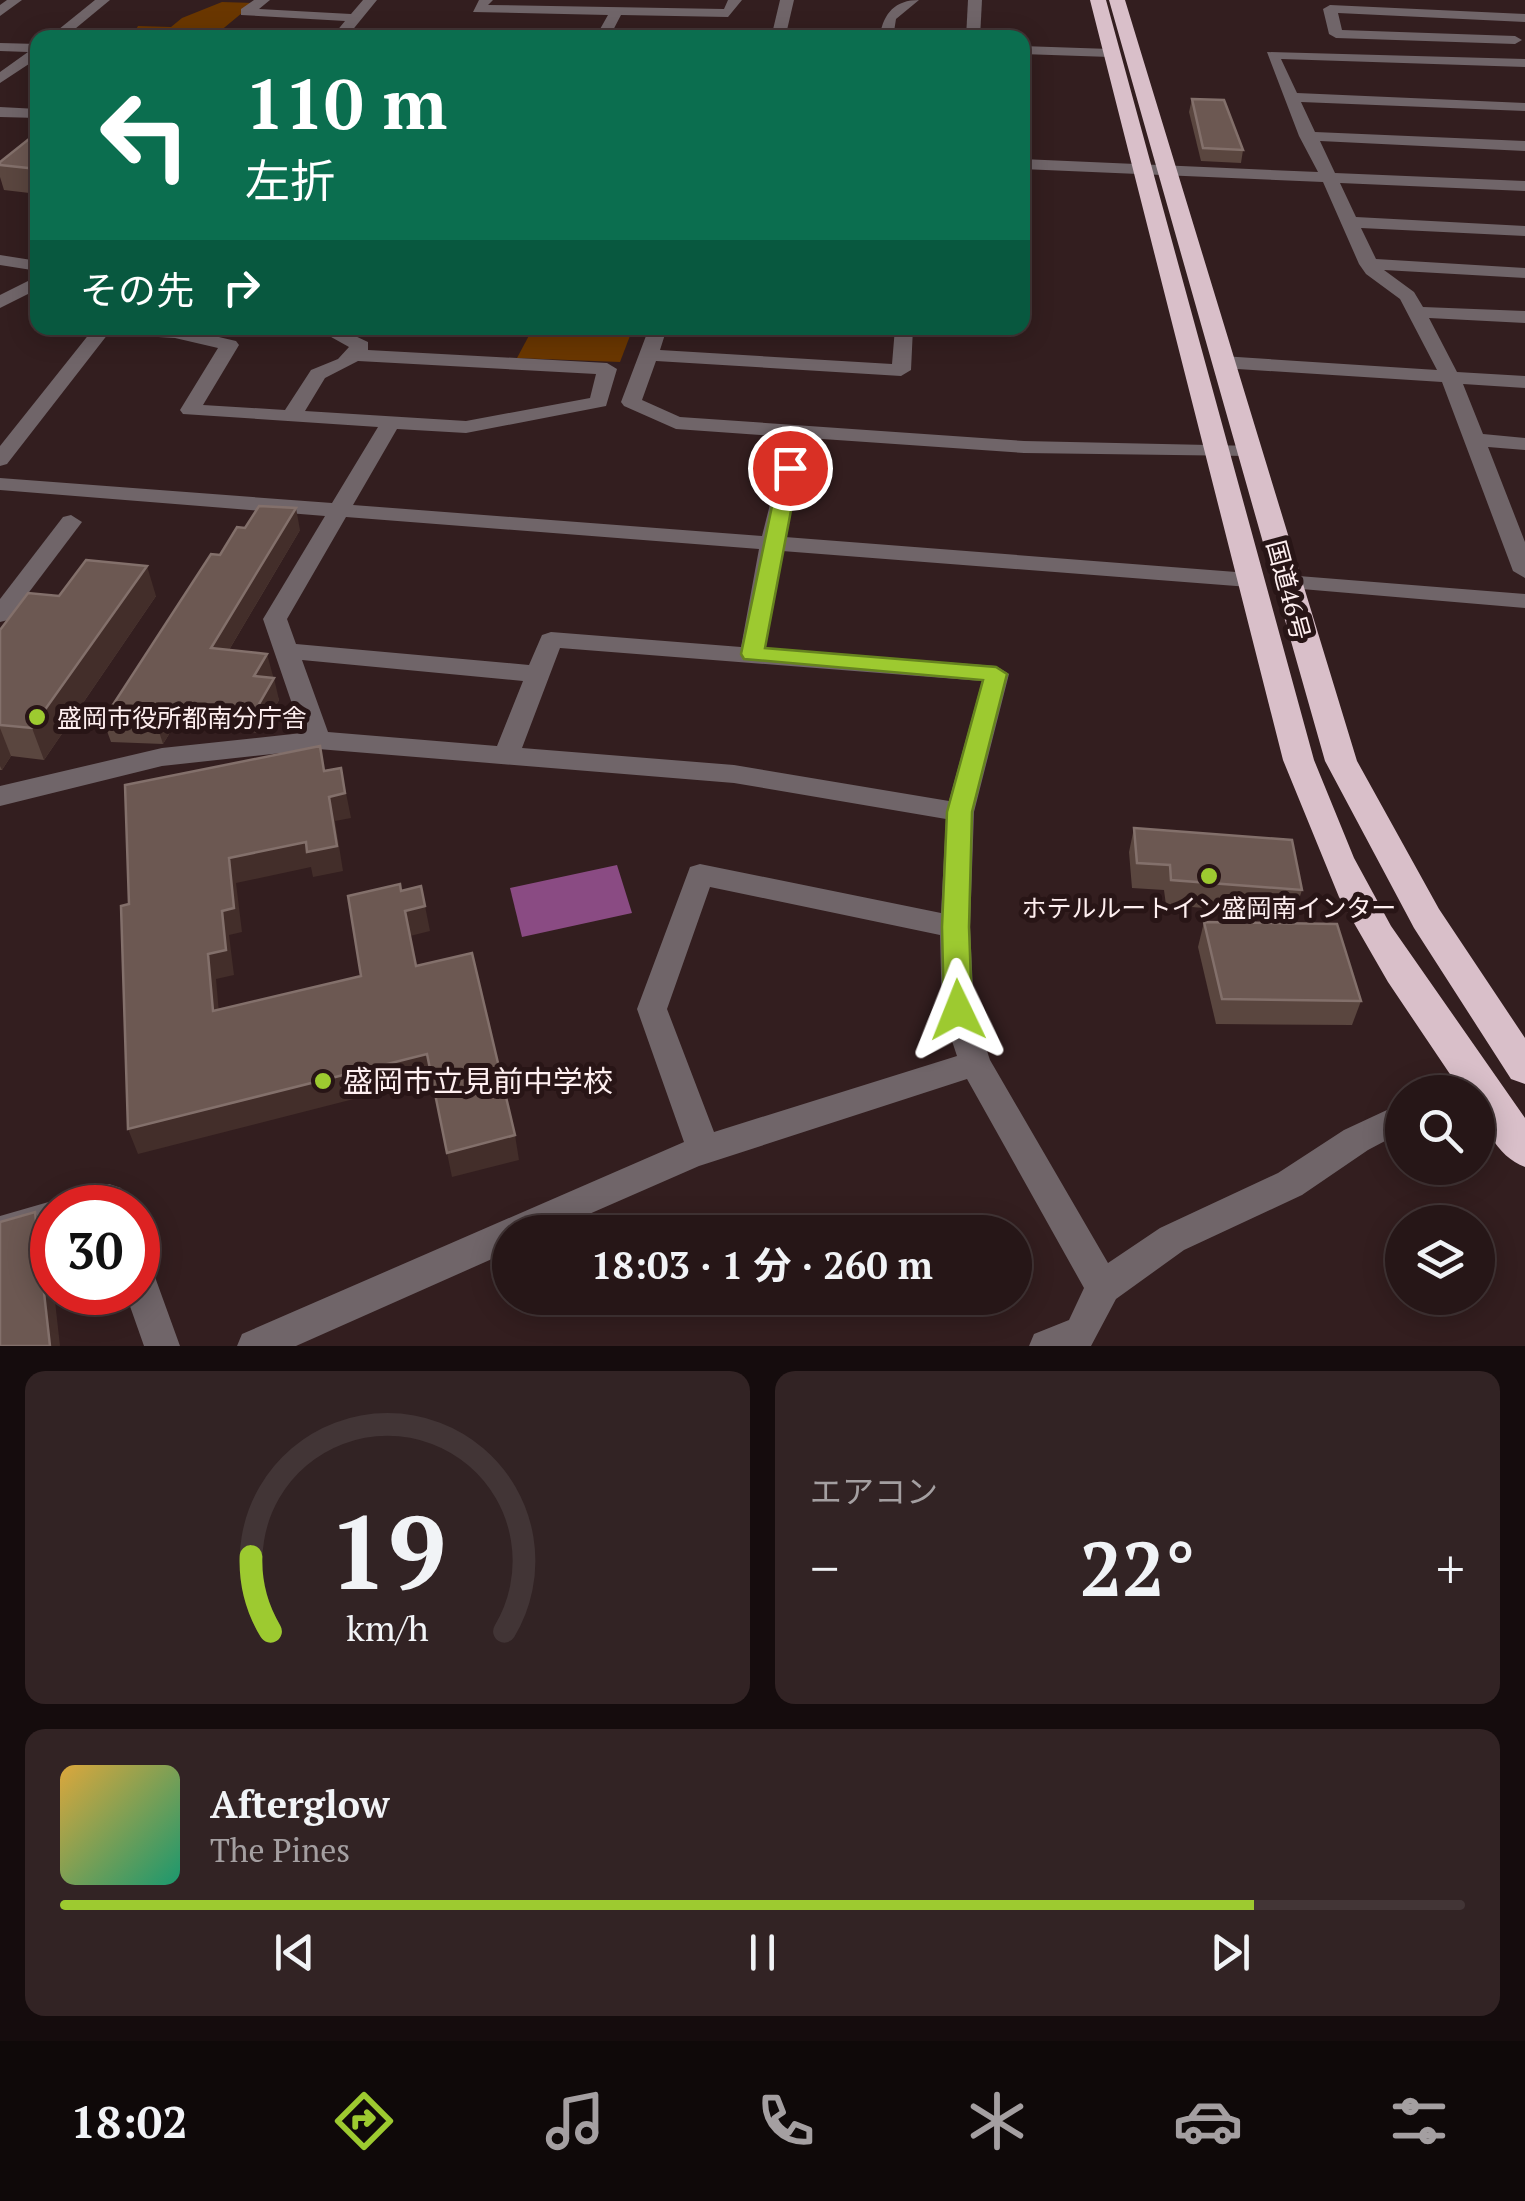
<!DOCTYPE html>
<html lang="ja">
<head>
<meta charset="utf-8">
<style>
  body { margin:0; font-family:"PT Serif","Noto Sans JP",serif; background:#322324; color:#f1f3f6; height:100vh; display:flex; flex-direction:column; font-size:38px; white-space:nowrap }
  * { box-sizing:border-box; margin:0 }
  p { font-size:32px; color:#a49fa1 }
  .icon { flex:none; width:55px; height:55px; fill:none; stroke:currentColor; stroke-width:2; stroke-linecap:round; stroke-linejoin:round }
  .map { position:relative; height:1346px; overflow:hidden }
  .details { display:flex; flex-direction:column; gap:25px; padding:25px; background:#150c0d; flex:1 }
  .details>* { flex:none }
  .banner { position:absolute; left:30px; top:30px; width:1000px; height:305px; border-radius:20px; box-shadow:0 5px 25px #0003,0 0 0 2px #423536; background:#0b6e4f; color:#fff; overflow:hidden }
  .controls { position:absolute; left:1385px; top:1075px; display:grid; gap:20px }
  .controls a { display:grid; place-items:center; width:110px; height:110px; border-radius:50%; background:#261617; box-shadow:0 5px 25px #0003,0 0 0 2px #423536; font-size:50px }
  .speed { position:absolute; left:30px; top:1185px; display:flex; gap:20px; font-size:50px; font-weight:700; text-align:center }
  .speed>* { display:grid; place-content:center; width:130px; height:130px; border-radius:50%; background:#261617; box-shadow:0 5px 25px #0003,0 0 0 2px #423536; line-height:1 }
  .speed .limit { border:15px solid #d22; background:#fff; color:#111 }
  .pin { position:absolute; display:grid; place-items:center; width:85px; height:85px; color:#fff; margin:-42px; border:5px solid #fff; border-radius:50%; box-shadow:0 2px 10px #0007 }
  .me { position:absolute; width:110px; margin:-55px; rotate:358deg; stroke-linejoin:round; filter:drop-shadow(0 0 8px #0008) }
  .turn { display:flex; align-items:center; gap:35px; height:210px; padding:0 50px; font-size:45px }
  .turn .icon { width:130px; height:130px; stroke-width:2.5 }
  .turn b { display:block; font-size:70px; line-height:85px }
  .then { display:flex; align-items:center; height:95px; padding:0 50px; background:#0003; gap:20px; font-size:38px }
  .big { font-size:75px; font-weight:700; line-height:1.1 }
  .details .tile { flex:1; display:flex; flex-direction:column; justify-content:center; gap:15px; min-width:0; padding:0 35px; border-radius:20px; background:#322324 }
  .details .dial { align-items:center; gap:0 }
  .dial svg { height:260px; overflow:visible; fill:none; stroke:#423536; stroke-width:7; stroke-linecap:round; text-anchor:middle }
  .dial text { fill:#f1f3f6; stroke:none }
  .song { display:flex; align-items:center; gap:30px }
  .cover { width:120px; height:120px; border-radius:15px; background:linear-gradient(135deg,hsl(40 70% 55%),hsl(160 70% 35%)) }
  .played { height:10px; border-radius:5px; background:linear-gradient(90deg,#9dca30 85%,#423536 85%) }
  .keys { display:flex; justify-content:space-around; direction:ltr }
  .heat { display:flex; justify-content:space-between; align-items:center; font-size:55px; direction:ltr }
  .details .tiles { flex:1; display:grid; gap:25px; grid-template-columns:1fr 1fr }
  .tile:last-child { grid-column:span 2 }
  .trip { position:absolute; left:492px; top:1215px; width:540px; height:100px; border-radius:50px; background:#261617; box-shadow:0 5px 25px #0003,0 0 0 2px #423536; font-weight:700; line-height:100px; text-align:center }
  .tabs { display:flex; height:160px; justify-content:space-around; align-items:center; background:#0f0909; color:#a49fa1 }
  .tabs .icon { width:70px; height:70px }
  .tabs .on { color:#9dca30 }
  .tabs b { font-size:45px; color:#f1f3f6 }
  .map>svg:first-child { display:block }
</style>
</head>
<body>
<div class="map">
<svg width="1525" height="1346" viewBox="0 0 1525 1346">
  <rect width="100%" height="100%" fill="#331e1f"/>
  <g fill="#6a3700">
    <path d="M 222,2 L 254,3 L 213,37 L 131,38 L 138,26 L 171,27 L 182,18 Z"/>
    <path d="M 533,328 L 633,328 L 620,362 L 517,358 Z"/>
  </g>
  <path fill="#8a4b83" d="M 617,865 L 632,913 L 522,937 L 510,888 Z"/>
  <g fill="none" stroke-linecap="round" stroke-linejoin="round">
    <g fill="#706569" fill-rule="evenodd">
      <path d="M 7,0 L 22,0 L 0,16 L 0,5 Z"/>
      <path d="M 95,0 L 110,0 L 64,38 L 48,38 Z"/>
      <path d="M 254,0 L 270,0 L 259,9 L 351,14 L 363,0 L 377,0 L 346,38 L 331,38 L 345,21 L 241,15 L 241,9 Z"/>
      <path d="M 479,0 L 493,0 L 488,5 L 724,9 L 728,0 L 742,0 L 728,17 L 621,15 L 609,38 L 595,38 L 608,15 L 473,12 Z"/>
      <path d="M 780,0 L 794,0 L 787,30 L 880,35 C 884,13 895,0 919,0 L 896,19 L 893,38 L 771,38 Z"/>
      <path d="M 968,0 L 982,0 L 980,38 L 966,38 Z"/>
      <path d="M 1330,5 L 1525,14 L 1525,22 L 1338,13 L 1342,30 L 1515,36 L 1522,40 L 1515,44 L 1336,38 L 1329,34 L 1323,9 Z"/>
      <path d="M 0,43 L 38,44 L 38,58 L 0,83 L 0,72 L 28,52 L 0,51 Z"/>
      <path d="M 1022,46 L 1110,49 L 1117,53 L 1110,57 L 1022,54 Z"/>
      <path d="M 1267,52 L 1525,59 L 1525,67 L 1281,59 L 1297,93 L 1525,103 L 1525,111 L 1301,102 L 1315,132 L 1525,141 L 1525,151 L 1320,141 L 1335,173 L 1525,181 L 1525,191 L 1340,183 L 1356,217 L 1525,226 L 1525,236 L 1361,228 L 1376,259 L 1525,268 L 1525,278 L 1384,270 L 1414,292 L 1423,307 L 1525,311 L 1525,323 L 1429,318 L 1457,372 L 1525,376 L 1525,388 L 1463,384 L 1483,434 L 1525,438 L 1525,450 L 1488,447 L 1525,542 L 1525,578 L 1513,571 L 1442,382 L 1222,368 L 1212,362 L 1222,356 L 1437,370 L 1400,299 L 1366,274 L 1359,264 L 1323,182 L 1022,169 L 1022,159 L 1318,172 L 1299,136 Z"/>
      <path d="M 0,107 L 38,109 L 38,118 L 0,117 Z"/>
      <path d="M 0,255 L 38,261 L 38,271 L 0,265 Z"/>
      <path d="M 38,276 L 38,289 L 0,308 L 0,295 Z"/>
      <path d="M 94,328 L 180,328 L 236,341 L 239,345 L 203,405 L 285,410 L 311,370 L 338,359 L 349,347 L 315,328 L 338,328 L 368,342 L 368,350 L 607,363 L 617,369 L 606,406 L 466,433 L 397,429 L 353,505 L 762,536 L 787,437 L 676,429 L 624,406 L 621,402 L 649,328 L 667,328 L 660,350 L 892,364 L 895,328 L 913,328 L 911,370 L 901,376 L 656,361 L 642,400 L 680,417 L 1024,441 L 1255,446 L 1259,450 L 1248,456 L 1024,453 L 808,438 L 785,537 L 1249,573 L 1261,580 L 1249,587 L 782,551 L 765,649 L 996,666 L 1009,674 L 974,812 L 970,927 L 974,1011 L 990,1060 L 1108,1263 L 1160,1228 L 1278,1173 L 1344,1130 L 1402,1103 L 1402,1132 L 1368,1150 L 1302,1195 L 1184,1250 L 1116,1299 L 1091,1346 L 1029,1346 L 1034,1334 L 1069,1320 L 1084,1288 L 967,1079 L 699,1166 L 548,1232 L 510,1232 L 510,1251 L 296,1346 L 237,1346 L 242,1334 L 684,1142 L 637,1009 L 690,867 L 700,864 L 941,913 L 946,819 L 734,783 L 318,749 L 162,766 L 0,806 L 0,786 L 162,748 L 302,733 L 263,619 L 325,516 L 0,490 L 0,478 L 332,503 L 378,427 L 183,414 L 180,410 L 218,348 L 175,338 L 108,334 L 7,464 L 0,466 L 0,446 ZM 358,361 L 596,374 L 590,398 L 466,421 L 305,411 L 325,378 ZM 346,517 L 759,549 L 741,647 L 551,632 L 542,635 L 529,665 L 296,644 L 287,619 ZM 560,648 L 982,681 L 949,801 L 734,765 L 522,748 ZM 302,660 L 523,681 L 497,746 L 328,732 ZM 710,887 L 940,935 L 942,1011 L 957,1056 L 714,1132 L 667,1009 Z"/>
      <path d="M 71,515 L 82,522 L 8,620 L 0,622 L 0,599 L 63,517 Z"/>
      <path d="M 1286,575 L 1525,594 L 1525,608 L 1278,587 L 1274,582 Z"/>
      <path d="M 109,1184 L 121,1188 L 129,1208 L 52,1208 L 52,1231 L 0,1248 L 0,1216 L 52,1201 L 65,1206 L 69,1197 Z"/>
      <path d="M 138,1262 L 151,1266 L 180,1346 L 144,1346 L 125,1292 L 138,1292 Z"/>
    </g>
    <g fill="#d9bfc9" fill-rule="evenodd">
      <path d="M 1090,0 L 1106,0 L 1314,760 L 1354,858 L 1391,926 L 1525,1118 L 1525,1167 C 1497,1157 1478,1121 1478,1092 L 1462,1092 L 1388,982 L 1339,897 L 1283,760 Z"/>
      <path d="M 1109,0 L 1125,0 L 1357,761 L 1439,909 L 1525,1038 L 1525,1084 L 1511,1079 L 1414,928 L 1325,761 Z"/>
    </g>
  </g>
  <g fill="#5a463f">
    <path d="M 1192,99 L 1243,150 L 1241,163 L 1201,161 L 1189,112 Z"/>
    <path d="M 38,139 L 38,194 L 4,190 L 0,177 L 0,162 Z"/>
    <path d="M 300,530 L 229,650 L 273,676 L 271,678 L 279,700 L 261,733 L 174,726 L 163,744 L 111,742 L 103,720 L 220,555 Z"/>
    <path d="M 59,596 L 156,596 L 44,760 L 11,756 L 2,770 L 0,770 L 0,630 Z"/>
    <path d="M 1134,828 L 1302,890 L 1294,915 L 1166,905 L 1164,890 L 1132,888 L 1129,852 Z"/>
    <path d="M 1204,922 L 1361,1001 L 1352,1025 L 1216,1024 L 1198,947 Z"/>
  </g>
  <g fill="#432e2a">
    <path d="M 296,508 L 300,530 L 217,670 L 211,648 Z"/>
    <path d="M 147,566 L 156,596 L 44,760 L 32,728 Z"/>
    <path d="M 267,654 L 273,676 L 260,698 L 254,676 Z"/>
    <path d="M 274,678 L 279,700 L 261,733 L 255,711 Z"/>
    <path d="M 168,704 L 174,726 L 163,744 L 156,722 Z"/>
    <path d="M 0,728 L 11,756 L 2,770 L 0,766 Z"/>
    <path d="M 341,768 L 351,818 L 335,821 L 343,871 L 313,877 L 311,867 L 236,883 L 242,932 L 229,935 L 234,975 L 216,979 L 221,1036 L 213,1011 L 208,954 L 222,911 L 229,858 L 329,797 Z"/>
    <path d="M 425,906 L 430,931 L 410,936 L 405,911 Z"/>
    <path d="M 427,1054 L 432,1079 L 138,1154 L 128,1129 Z"/>
    <path d="M 515,1135 L 519,1160 L 452,1177 L 447,1153 Z"/>
    <path d="M 35,1212 L 47,1236 L 52,1292 L 54,1292 L 60,1346 L 50,1346 Z"/>
  </g>
  <g fill="#6c5852" stroke="#83706b" stroke-width="2.5">
    <path d="M 1192,99 L 1224,100 L 1243,150 L 1203,148 Z"/>
    <path d="M 29,139 L 38,139 L 38,169 L 0,165 L 0,162 Z"/>
    <path d="M 259,506 L 296,508 L 211,648 L 267,654 L 254,676 L 274,678 L 255,711 L 168,704 L 156,722 L 103,720 L 211,554 L 220,555 L 237,527 L 245,528 Z"/>
    <path d="M 86,560 L 147,566 L 32,728 L 0,725 L 0,630 L 28,593 L 59,596 Z"/>
    <path d="M 320,746 L 324,771 L 341,768 L 345,793 L 329,797 L 337,846 L 307,852 L 306,842 L 229,858 L 234,908 L 222,911 L 226,950 L 208,954 L 213,1011 L 361,976 L 348,896 L 400,884 L 401,891 L 421,886 L 425,906 L 405,911 L 416,966 L 472,953 L 515,1135 L 447,1153 L 427,1054 L 128,1129 L 121,906 L 129,904 L 125,785 Z"/>
    <path d="M 1134,828 L 1292,840 L 1302,890 L 1171,880 L 1170,865 L 1137,863 Z"/>
    <path d="M 1204,922 L 1337,924 L 1361,1001 L 1222,999 Z"/>
    <path d="M 35,1212 L 50,1346 L 0,1346 L 0,1222 Z"/>
  </g>
  <path fill="#9dca30" stroke="#66831f" stroke-width="2.5" d="M 790,463 L 799,468 L 765,648 L 996,667 L 1007,674 L 972,812 L 969,927 L 972,1010 L 968,1018 L 958,1022 L 948,1018 L 944,1010 L 942,927 L 947,812 L 983,680 L 744,659 L 741,654 L 780,468 Z"/>
  <g fill="#9dca30" stroke="#281516" stroke-width="4">
    <circle cx="37" cy="717" r="10"/>
    <circle cx="1209" cy="876" r="10"/>
    <circle cx="323" cy="1081" r="10"/>
  </g>
  <g text-anchor="middle" dominant-baseline="central" stroke-width="10" stroke-linejoin="round" paint-order="stroke">
    <g font-size="25" fill="#feeff0" stroke="#281516">
      <text transform="translate(1289 590) rotate(75)">国道46号</text>
    </g>
    <g font-size="25" fill="#feeff0" stroke="#281516" text-anchor="start">
      <text x="57" y="717">盛岡市役所都南分庁舎</text>
      <text x="1209" y="907" text-anchor="middle">ホテルルートイン盛岡南インター</text>
    </g>
    <g font-size="30" fill="#feeff0" stroke="#281516" text-anchor="start">
      <text x="343" y="1081">盛岡市立見前中学校</text>
    </g>
  </g>
</svg>
<div class="controls">
<a><svg class="icon" aria-label="search" viewBox="0 0 24 24"><circle cx="10" cy="10" r="6"/><path d="M15 15l6 6"/></svg></a>
<a><svg class="icon" aria-label="layers" viewBox="0 0 24 24"><path d="M12 4l9 5-9 5-9-5zM3 14l9 5 9-5"/></svg></a>
</div>
<div class="speed"><div class="limit">30</div></div>
<div class="pin" style="left:790px;top:468px;background:#d93025"><svg class="icon" aria-label="arrive" viewBox="0 0 24 24"><path d="M6 21V4h12l-3 4 3 4H6"/></svg></div>
<svg class="me" style="left:958px;top:1010px" viewBox="-20 -20 40 40"><path d="M0-17L14 15 0 8-14 15z" fill="#9dca30" stroke="#fff" stroke-width="4"/></svg>
<div class="trip">18:03 · 1 分 · 260 m</div>
<div class="banner">
<div class="turn"><svg class="icon" aria-label="left" viewBox="0 0 24 24"><path d="M17 20v-9H6M10 6l-5 5 5 5"/></svg><div><b>110 m</b>左折</div></div>
<div class="then">その先<svg class="icon" aria-label="right" viewBox="0 0 24 24"><path d="M7 20v-9h11M14 6l5 5-5 5"/></svg></div>
</div>
</div>
<section class="details">
<div class="tiles">
<div class="tile dial"><svg viewBox="0 0 100 80">
<path d="M14 69A42 42 0 1 1 86 69"/>
<path d="M14 69A42 42 0 0 1 8 46" stroke="#9dca30"/>
<text x="50" y="56" font-size="32" font-weight="700">19</text>
<text x="50" y="72" font-size="11">km/h</text>
</svg></div>
<div class="tile"><p>エアコン</p>
<div class="heat"><a>−</a><b class="big">22°</b><a>+</a></div>
</div>
<div class="tile">
<div class="song"><i class="cover"></i><div><b>Afterglow</b><p>The Pines</p></div></div>
<div class="played"></div>
<div class="keys"><svg class="icon" aria-label="previous" viewBox="0 0 24 24"><path d="M18 5L8 12l10 7zM5 5v14"/></svg><svg class="icon" aria-label="pause" viewBox="0 0 24 24"><path d="M8 5v14M16 5v14"/></svg><svg class="icon" aria-label="next" viewBox="0 0 24 24"><path d="M6 5l10 7-10 7zM19 5v14"/></svg></div>
</div>
</div>
</section>
<nav class="tabs">
<b>18:02</b>
<svg class="icon on" aria-label="directions" viewBox="0 0 24 24"><path d="M12 3l9 9-9 9-9-9zM9 14v-3h6M13 9l2 2-2 2"/></svg>
<svg class="icon" aria-label="music" viewBox="0 0 24 24"><path d="M9 18V5l10-2v13"/><circle cx="6" cy="18" r="3"/><circle cx="16" cy="16" r="3"/></svg>
<svg class="icon" aria-label="phone" viewBox="0 0 24 24"><path d="M5 4h4l2 5-3 2q2 4 5 5l2-3 5 2v4C11 20 4 13 5 4z"/></svg>
<svg class="icon" aria-label="climate" viewBox="0 0 24 24"><path d="M12 3v18M4 7l16 10M4 17L20 7"/></svg>
<svg class="icon" aria-label="car" viewBox="0 0 24 24"><path d="M5 17H2v-5l4-1 3-4h7l3 4 3 1v5h-3M9 17h6M6 11h13"/><circle cx="7" cy="17" r="2"/><circle cx="17" cy="17" r="2"/></svg>
<svg class="icon" aria-label="filters" viewBox="0 0 24 24"><path d="M4 7h16M4 17h16"/><circle cx="9" cy="7" r="2"/><circle cx="15" cy="17" r="2"/></svg>
</nav>
</body>
</html>
